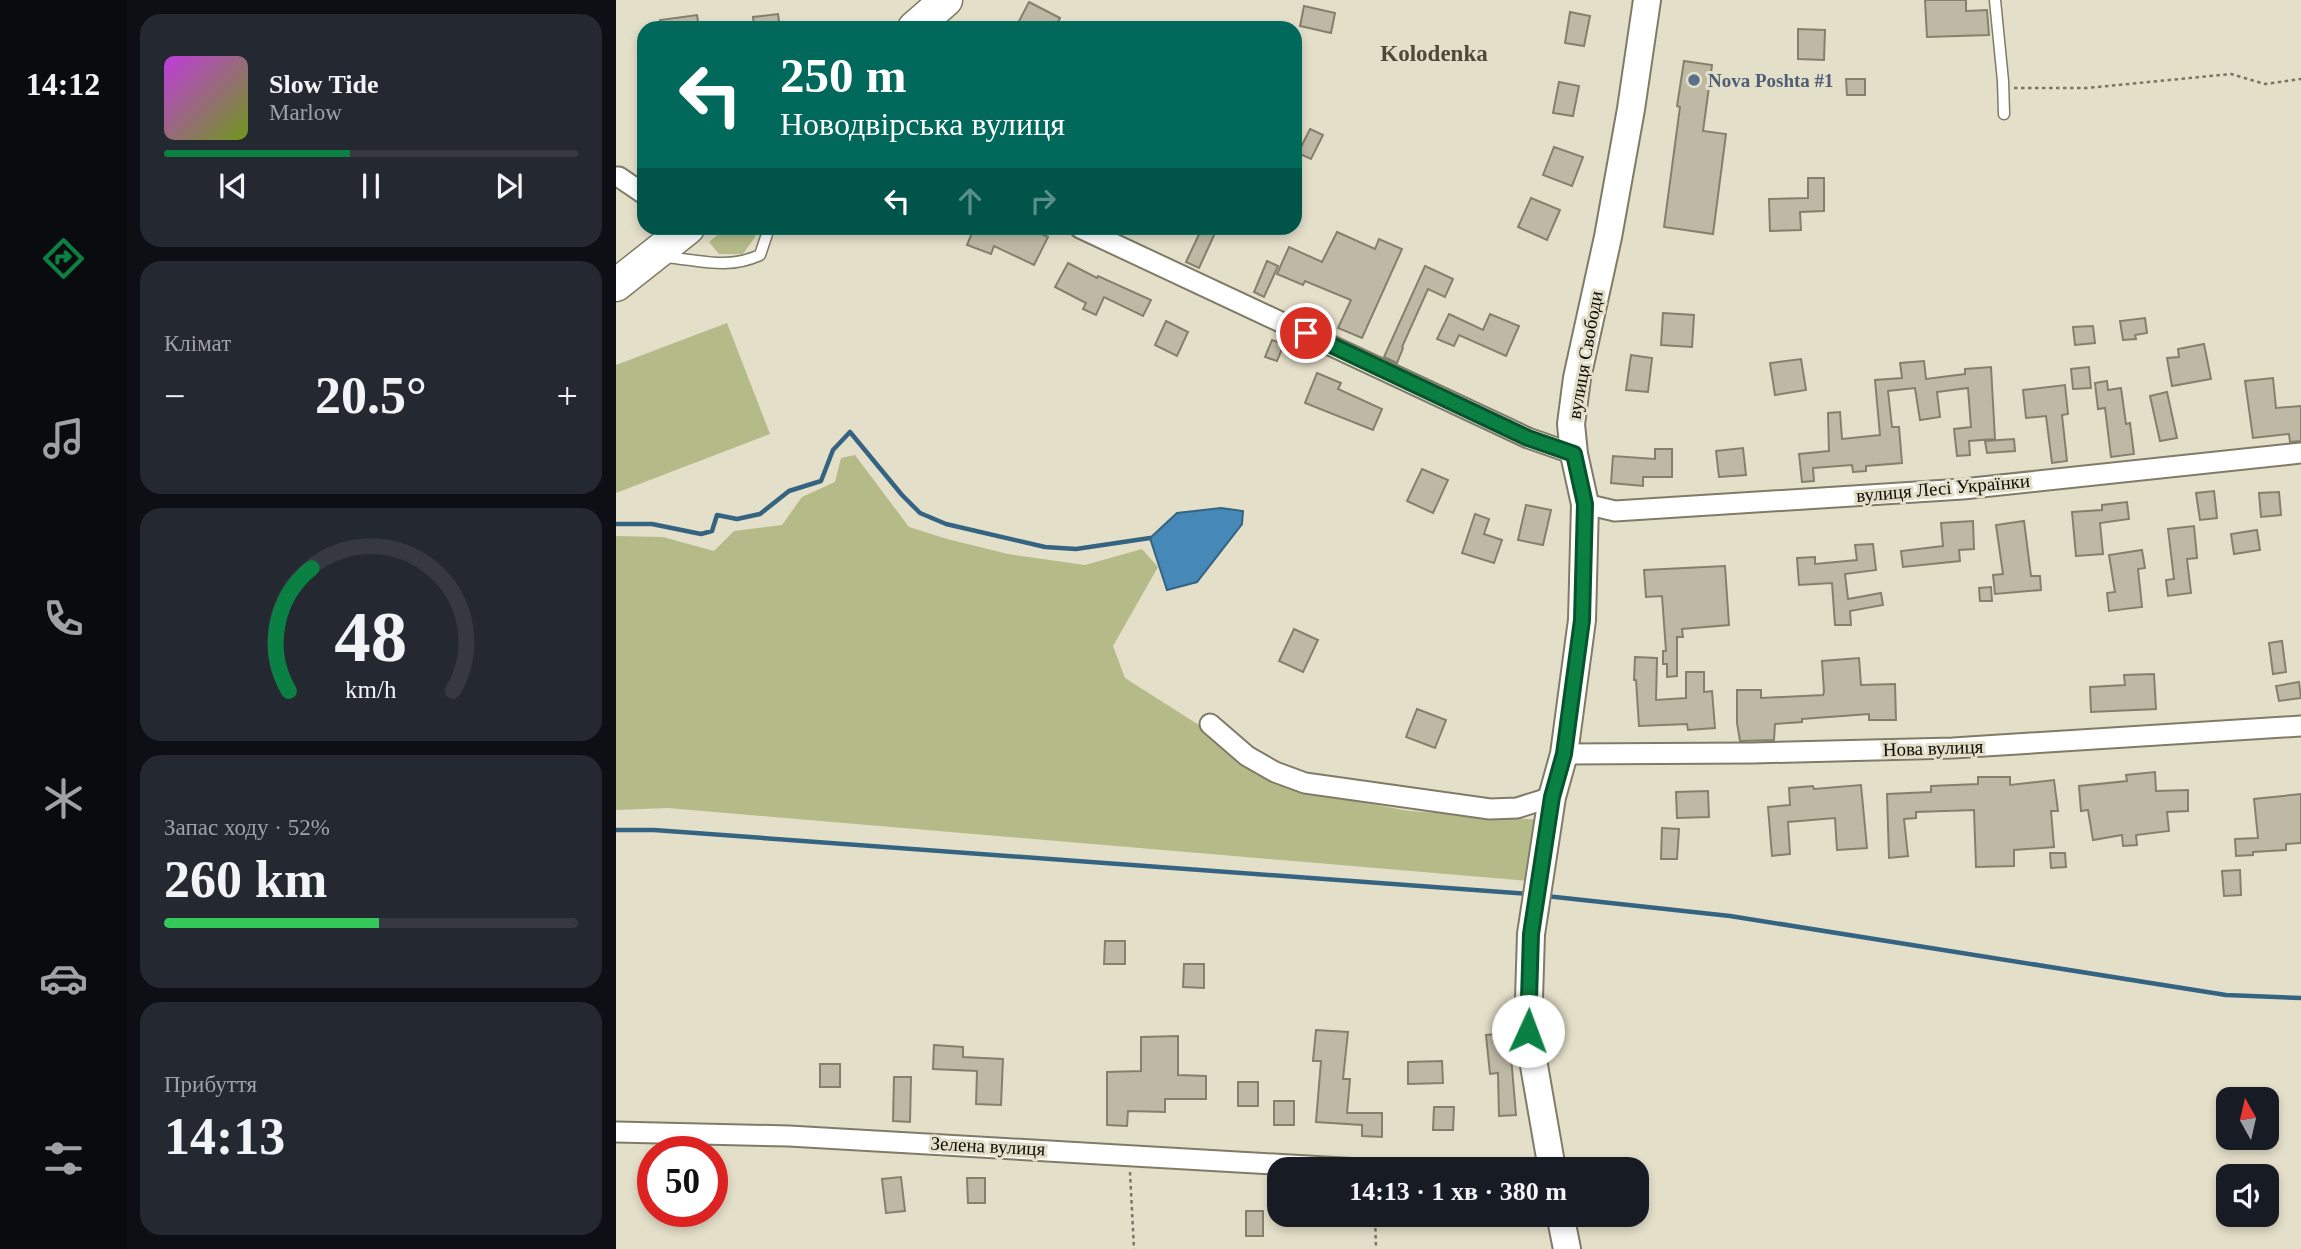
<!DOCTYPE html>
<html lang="uk">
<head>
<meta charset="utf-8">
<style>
  body { margin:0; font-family:Georgia,serif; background:#242831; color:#f1f3f6; height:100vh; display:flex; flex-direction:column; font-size:26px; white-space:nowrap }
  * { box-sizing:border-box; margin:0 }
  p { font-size:23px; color:#9ea1a6 }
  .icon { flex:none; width:38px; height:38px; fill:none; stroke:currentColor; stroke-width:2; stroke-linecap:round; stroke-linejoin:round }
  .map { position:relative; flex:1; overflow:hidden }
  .side { display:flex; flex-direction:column; gap:14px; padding:14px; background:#0d0f14; width:490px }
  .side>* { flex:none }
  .top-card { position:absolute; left:21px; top:21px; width:665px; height:214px; border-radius:21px; box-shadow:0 4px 10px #0003; background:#00695c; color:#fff; overflow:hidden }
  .needle { width:46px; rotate:352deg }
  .buttons { position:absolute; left:1600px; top:1087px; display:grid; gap:14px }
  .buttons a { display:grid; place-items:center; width:63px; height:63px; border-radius:14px; background:#171b24; box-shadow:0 4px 10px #0003; font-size:35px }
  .speed { position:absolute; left:21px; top:1136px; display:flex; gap:14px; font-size:35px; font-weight:700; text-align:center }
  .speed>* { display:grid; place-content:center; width:91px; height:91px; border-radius:50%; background:#171b24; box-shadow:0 4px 10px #0003; line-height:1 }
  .speed .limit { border:10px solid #d22; background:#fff; color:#111 }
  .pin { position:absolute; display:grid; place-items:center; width:60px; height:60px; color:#fff; margin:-30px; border:4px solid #fff; border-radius:50%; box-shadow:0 2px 7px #0007 }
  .me { position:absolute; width:77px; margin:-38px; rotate:2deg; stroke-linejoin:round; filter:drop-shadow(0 0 5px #0008) }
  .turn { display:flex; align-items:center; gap:24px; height:147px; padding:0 28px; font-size:32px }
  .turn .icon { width:91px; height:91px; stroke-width:2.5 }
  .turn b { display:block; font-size:49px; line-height:60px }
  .lanes { display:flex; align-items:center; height:66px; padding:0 28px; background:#0003; justify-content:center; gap:35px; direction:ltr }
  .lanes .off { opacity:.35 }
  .big { font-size:52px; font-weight:700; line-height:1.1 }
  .side .tile { flex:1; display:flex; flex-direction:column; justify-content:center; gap:10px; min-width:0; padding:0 24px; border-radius:21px; background:#242831 }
  .side .dial { align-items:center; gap:0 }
  .dial svg { height:182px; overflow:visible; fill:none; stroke:#363941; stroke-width:7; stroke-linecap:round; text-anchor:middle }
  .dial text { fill:#f1f3f6; stroke:none }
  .song { display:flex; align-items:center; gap:21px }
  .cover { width:84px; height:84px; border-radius:10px; background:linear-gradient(135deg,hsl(290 70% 55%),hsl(80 70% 35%)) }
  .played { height:7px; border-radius:4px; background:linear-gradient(90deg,#0b8043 45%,#363941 45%) }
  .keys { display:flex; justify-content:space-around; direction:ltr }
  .heat { display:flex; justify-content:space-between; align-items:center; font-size:38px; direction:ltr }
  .charge { height:10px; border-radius:5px; background:linear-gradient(90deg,#34c759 52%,#363941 0) }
  .trip { position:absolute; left:651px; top:1157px; width:382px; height:70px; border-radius:21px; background:#171b24; box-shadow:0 4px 10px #0003; font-weight:700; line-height:70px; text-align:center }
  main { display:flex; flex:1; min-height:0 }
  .tab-bar { display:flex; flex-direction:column; width:126px; justify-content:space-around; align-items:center; background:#090b0e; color:#9ea1a6 }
  .tab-bar .icon { width:49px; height:49px }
  .tab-bar .current { color:#0b8043 }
  .tab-bar b { font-size:32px; color:#f1f3f6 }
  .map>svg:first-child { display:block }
</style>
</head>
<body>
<main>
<nav class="tab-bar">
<b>14:12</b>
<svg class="icon current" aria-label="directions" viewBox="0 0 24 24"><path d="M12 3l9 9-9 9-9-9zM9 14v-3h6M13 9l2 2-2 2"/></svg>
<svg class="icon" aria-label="music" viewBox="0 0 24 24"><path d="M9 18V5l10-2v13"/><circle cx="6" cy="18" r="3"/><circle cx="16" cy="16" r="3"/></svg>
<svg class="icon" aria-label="phone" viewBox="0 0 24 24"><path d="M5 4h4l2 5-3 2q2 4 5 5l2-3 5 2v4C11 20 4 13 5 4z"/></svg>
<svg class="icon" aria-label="climate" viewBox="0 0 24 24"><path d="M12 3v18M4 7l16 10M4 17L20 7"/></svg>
<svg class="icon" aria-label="car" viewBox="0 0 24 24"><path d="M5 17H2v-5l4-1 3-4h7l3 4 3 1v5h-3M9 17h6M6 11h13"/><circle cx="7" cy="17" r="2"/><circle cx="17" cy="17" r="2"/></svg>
<svg class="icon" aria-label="filters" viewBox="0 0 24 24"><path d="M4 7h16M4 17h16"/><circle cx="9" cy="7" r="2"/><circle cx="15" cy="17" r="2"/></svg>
</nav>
<section class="side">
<div class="tile">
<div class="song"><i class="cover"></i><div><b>Slow Tide</b><p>Marlow</p></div></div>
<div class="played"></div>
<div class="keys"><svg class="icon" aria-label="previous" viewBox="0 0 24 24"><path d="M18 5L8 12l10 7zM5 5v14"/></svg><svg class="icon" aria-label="pause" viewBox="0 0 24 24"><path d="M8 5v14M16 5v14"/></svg><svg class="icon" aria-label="next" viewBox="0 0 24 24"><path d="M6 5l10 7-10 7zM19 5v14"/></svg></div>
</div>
<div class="tile"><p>Клімат</p>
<div class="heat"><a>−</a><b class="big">20.5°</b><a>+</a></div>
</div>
<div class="tile dial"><svg viewBox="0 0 100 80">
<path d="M14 69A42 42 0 1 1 86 69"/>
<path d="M14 69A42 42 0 0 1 24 15" stroke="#0b8043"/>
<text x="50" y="56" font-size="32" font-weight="700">48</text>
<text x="50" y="72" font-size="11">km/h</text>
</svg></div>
<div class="tile"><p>Запас ходу · 52%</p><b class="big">260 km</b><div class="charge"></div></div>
<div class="tile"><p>Прибуття</p><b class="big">14:13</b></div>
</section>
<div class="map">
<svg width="1685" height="1249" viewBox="0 0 1685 1249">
  <rect width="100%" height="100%" fill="#e4dfc9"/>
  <g fill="#b4bb88">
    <path d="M 110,228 L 142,228 L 139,237 L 127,254 L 103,254 L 93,242 Z"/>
    <path d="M 111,323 L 154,434 L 0,493 L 0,365 Z"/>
    <path d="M 239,455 L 293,527 L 331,539 L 392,554 L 469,565 L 526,549 L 542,567 L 497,646 L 509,678 L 586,727 L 670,788 L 793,811 L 926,820 L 913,881 L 52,808 L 0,810 L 0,536 L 47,537 L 98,551 L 118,531 L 166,525 L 186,497 L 219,482 L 225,458 Z"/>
  </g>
  <path fill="#4689b9" stroke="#356483" stroke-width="2" d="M 605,508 L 627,511 L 626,524 L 581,582 L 551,590 L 534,538 L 561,513 Z"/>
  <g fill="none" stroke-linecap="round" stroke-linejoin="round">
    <g stroke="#356483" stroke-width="4.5">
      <path d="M 0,524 L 36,524 L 85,534 L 96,531 L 101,515 L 121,519 L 144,514 L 173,491 L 205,481 L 217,450 L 234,432 L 286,495 L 304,513 L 330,524 L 429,547 L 460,549 L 534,538"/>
      <path d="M 0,830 L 38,830 L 912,894"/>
      <path d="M 930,896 L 1114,916 L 1610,995 L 1685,998"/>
    </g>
  </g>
  <g fill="#beb9a4" stroke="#85806c" stroke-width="2">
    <path d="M 1309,0 L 1350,0 L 1350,11 L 1371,10 L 1373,35 L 1311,37 Z"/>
    <path d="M 413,2 L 444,18 L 439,28 L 411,28 L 402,23 Z"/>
    <path d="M 688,6 L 719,13 L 715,33 L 684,26 Z"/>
    <path d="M 954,12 L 974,16 L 968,46 L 949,43 Z"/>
    <path d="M 162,14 L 164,28 L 138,28 L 137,17 Z"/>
    <path d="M 81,15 L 83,28 L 45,28 L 44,20 Z"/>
    <path d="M 1182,29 L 1209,30 L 1208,60 L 1182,59 Z"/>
    <path d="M 1068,61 L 1096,65 L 1087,131 L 1110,134 L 1097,234 L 1048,227 L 1064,107 L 1061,106 Z"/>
    <path d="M 1230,79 L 1249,79 L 1249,95 L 1231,95 Z"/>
    <path d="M 943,82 L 963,86 L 957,116 L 937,113 Z"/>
    <path d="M 694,129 L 707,135 L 695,159 L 682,153 Z"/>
    <path d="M 938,147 L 967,157 L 956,186 L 927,175 Z"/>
    <path d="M 1192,178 L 1208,178 L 1208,211 L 1184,212 L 1185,230 L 1154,231 L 1153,199 L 1192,198 Z"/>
    <path d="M 915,198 L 944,210 L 931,240 L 902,227 Z"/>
    <path d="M 358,228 L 413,228 L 432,237 L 418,265 L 378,246 L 375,254 L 351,245 Z"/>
    <path d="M 586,228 L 600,231 L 583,268 L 570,262 Z"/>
    <path d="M 721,232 L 759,249 L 763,239 L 786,249 L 746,338 L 722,328 L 735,300 L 689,281 L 687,285 L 661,274 L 673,247 L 706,262 Z"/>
    <path d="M 651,261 L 662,266 L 648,297 L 638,292 Z"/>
    <path d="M 452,263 L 481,278 L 482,276 L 535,300 L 527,316 L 488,297 L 480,315 L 467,309 L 470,303 L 439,287 Z"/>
    <path d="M 809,266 L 837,279 L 829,297 L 812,289 L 786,347 L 787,348 L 781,363 L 768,357 Z"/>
    <path d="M 1047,313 L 1078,315 L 1076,347 L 1045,345 Z"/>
    <path d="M 833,314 L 867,330 L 874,314 L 903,326 L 890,356 L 843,335 L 838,346 L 821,339 Z"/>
    <path d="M 1529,318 L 1531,333 L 1519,335 L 1520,339 L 1507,340 L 1504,321 Z"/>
    <path d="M 550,321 L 572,332 L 561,356 L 539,345 Z"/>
    <path d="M 1477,326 L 1479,343 L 1459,345 L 1457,327 Z"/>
    <path d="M 656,340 L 668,344 L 661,361 L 649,357 Z"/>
    <path d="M 1588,344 L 1595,379 L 1556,386 L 1551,358 L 1563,357 L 1562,349 Z"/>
    <path d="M 1015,355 L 1036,358 L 1032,392 L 1010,390 Z"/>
    <path d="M 1185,359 L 1190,390 L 1159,395 L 1154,363 Z"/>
    <path d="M 1308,361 L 1310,379 L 1349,374 L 1349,369 L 1375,367 L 1379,439 L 1353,441 L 1354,455 L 1341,456 L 1338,429 L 1355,427 L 1352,388 L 1321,392 L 1324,417 L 1304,420 L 1299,388 L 1272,391 L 1276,427 L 1283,427 L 1286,463 L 1250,466 L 1250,471 L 1237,472 L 1236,465 L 1197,468 L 1198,481 L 1186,482 L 1183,454 L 1213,451 L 1212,413 L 1224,412 L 1226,439 L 1264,435 L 1259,380 L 1286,378 L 1284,363 Z"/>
    <path d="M 1473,367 L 1475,388 L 1457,389 L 1455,369 Z"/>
    <path d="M 701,373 L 725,383 L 722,389 L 766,409 L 757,430 L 689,403 Z"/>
    <path d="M 1657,378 L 1660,408 L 1685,406 L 1685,441 L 1674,442 L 1673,434 L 1637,438 L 1629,381 Z"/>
    <path d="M 1491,381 L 1492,390 L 1505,388 L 1510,424 L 1514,423 L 1518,454 L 1495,457 L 1489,408 L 1482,409 L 1479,383 Z"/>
    <path d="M 1449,385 L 1452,414 L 1446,415 L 1451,461 L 1436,463 L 1430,416 L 1410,418 L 1407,390 Z"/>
    <path d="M 1551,392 L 1561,438 L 1544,441 L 1534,396 Z"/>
    <path d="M 1398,439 L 1399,451 L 1371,453 L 1369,441 Z"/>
    <path d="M 1127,448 L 1130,475 L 1103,477 L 1100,451 Z"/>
    <path d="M 1039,449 L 1056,449 L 1056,477 L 1027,477 L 1027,486 L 995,483 L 997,456 L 1039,459 Z"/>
    <path d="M 806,469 L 832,480 L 817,513 L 791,501 Z"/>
    <path d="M 1598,491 L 1601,518 L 1584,520 L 1580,493 Z"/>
    <path d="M 1663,492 L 1665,515 L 1645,517 L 1643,493 Z"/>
    <path d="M 1511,502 L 1513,519 L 1484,523 L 1487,554 L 1460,556 L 1456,512 L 1486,510 L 1486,505 Z"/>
    <path d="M 910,505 L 935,510 L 927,545 L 902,540 Z"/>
    <path d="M 859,514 L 873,519 L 868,534 L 886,540 L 878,563 L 846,553 Z"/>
    <path d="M 1357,521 L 1358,549 L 1343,550 L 1344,561 L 1287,567 L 1285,551 L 1327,546 L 1325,523 Z"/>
    <path d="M 1408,521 L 1415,576 L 1424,576 L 1425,590 L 1379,594 L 1377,575 L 1387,574 L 1380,525 Z"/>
    <path d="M 1578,526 L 1581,558 L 1571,559 L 1575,593 L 1552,596 L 1550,580 L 1558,579 L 1552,529 Z"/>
    <path d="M 1641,530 L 1644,550 L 1618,554 L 1615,534 Z"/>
    <path d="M 1257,544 L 1260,570 L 1229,574 L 1232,599 L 1265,593 L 1267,605 L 1234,611 L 1235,625 L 1219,625 L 1216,583 L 1183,585 L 1181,558 L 1199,557 L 1199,564 L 1241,560 L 1239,545 Z"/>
    <path d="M 1526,550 L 1529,568 L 1522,569 L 1526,607 L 1493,611 L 1491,593 L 1499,592 L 1493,555 Z"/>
    <path d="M 1109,566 L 1113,625 L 1066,629 L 1067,637 L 1061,637 L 1061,676 L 1051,677 L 1051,664 L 1047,664 L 1047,651 L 1050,651 L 1046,596 L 1030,597 L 1028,570 Z"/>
    <path d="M 1375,587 L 1376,601 L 1364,601 L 1363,588 Z"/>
    <path d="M 678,629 L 702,640 L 687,672 L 663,661 Z"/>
    <path d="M 1666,641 L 1670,672 L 1657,674 L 1653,643 Z"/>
    <path d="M 1019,657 L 1041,658 L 1040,700 L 1070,698 L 1070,672 L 1088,672 L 1088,692 L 1096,691 L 1099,728 L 1072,730 L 1071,724 L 1023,726 L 1020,680 L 1018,680 Z"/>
    <path d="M 1243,658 L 1245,685 L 1279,684 L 1280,720 L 1253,720 L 1253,714 L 1186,719 L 1186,722 L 1159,724 L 1158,740 L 1124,741 L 1121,723 L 1121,690 L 1145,690 L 1145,698 L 1207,695 L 1208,692 L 1206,661 Z"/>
    <path d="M 1538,674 L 1540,709 L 1475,712 L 1474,687 L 1509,685 L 1508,675 Z"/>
    <path d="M 1683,682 L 1685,698 L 1663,701 L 1660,686 Z"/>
    <path d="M 801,709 L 830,720 L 819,748 L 790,737 Z"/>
    <path d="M 1539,772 L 1540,791 L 1572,790 L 1572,811 L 1551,812 L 1553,831 L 1520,835 L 1521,845 L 1507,846 L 1506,835 L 1477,840 L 1472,810 L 1465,811 L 1463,786 L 1511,781 L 1510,775 Z"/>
    <path d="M 1362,777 L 1394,777 L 1394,785 L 1438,780 L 1442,811 L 1435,811 L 1438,847 L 1398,850 L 1398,866 L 1360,867 L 1358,810 L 1300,812 L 1300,818 L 1288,819 L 1292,856 L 1273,858 L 1271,794 L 1315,792 L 1315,786 L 1362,784 Z"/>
    <path d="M 1245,785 L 1251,848 L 1221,850 L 1219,818 L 1172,822 L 1174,854 L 1156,856 L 1152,807 L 1174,805 L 1173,788 L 1197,786 L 1198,789 Z"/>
    <path d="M 1092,791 L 1093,817 L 1061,818 L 1060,792 Z"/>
    <path d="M 1685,794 L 1685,843 L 1670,844 L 1670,850 L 1637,852 L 1637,855 L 1620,856 L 1619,839 L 1642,838 L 1638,799 Z"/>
    <path d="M 1046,828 L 1063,829 L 1061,859 L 1045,859 Z"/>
    <path d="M 1434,853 L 1449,853 L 1450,867 L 1435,868 Z"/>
    <path d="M 1624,870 L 1625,895 L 1608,896 L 1606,871 Z"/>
    <path d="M 489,941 L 509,941 L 509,964 L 488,964 Z"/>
    <path d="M 568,964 L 588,964 L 588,988 L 567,987 Z"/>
    <path d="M 700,1030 L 732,1032 L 727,1079 L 734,1079 L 731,1113 L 766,1113 L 766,1137 L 746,1136 L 746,1125 L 700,1122 L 705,1061 L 697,1061 Z"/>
    <path d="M 893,1033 L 900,1115 L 883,1116 L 882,1073 L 874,1074 L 870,1035 Z"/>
    <path d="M 562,1036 L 562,1075 L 590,1076 L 590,1099 L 549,1099 L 549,1112 L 512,1111 L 511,1126 L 491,1125 L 491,1072 L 525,1071 L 525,1037 Z"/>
    <path d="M 318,1045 L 347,1047 L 347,1057 L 387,1059 L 385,1105 L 360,1104 L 361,1071 L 317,1069 Z"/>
    <path d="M 826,1061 L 827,1083 L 792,1084 L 792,1062 Z"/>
    <rect x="204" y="1064" width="20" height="23"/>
    <path d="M 278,1077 L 295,1077 L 294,1122 L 277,1121 Z"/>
    <rect x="622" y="1082" width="20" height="24"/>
    <rect x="658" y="1101" width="20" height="24"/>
    <path d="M 818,1107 L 838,1107 L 837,1130 L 817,1130 Z"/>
    <path d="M 285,1177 L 289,1211 L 270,1213 L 266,1179 Z"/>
    <path d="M 351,1178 L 369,1178 L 369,1203 L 352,1203 Z"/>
    <rect x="630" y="1211" width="17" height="25"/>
  </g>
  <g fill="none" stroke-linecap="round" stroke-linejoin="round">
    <defs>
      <g id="service">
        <path d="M 1379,0 L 1387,81 L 1388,114"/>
        <path d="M 49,257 C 84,260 111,270 144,255 L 153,228"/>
      </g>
      <g id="minor">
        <path d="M 0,177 L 3,177 L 28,194"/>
        <path d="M 464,228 L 912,438 L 958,454"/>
        <path d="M 969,504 L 999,511 L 1347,489 L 1685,453"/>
        <path d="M 594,724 L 631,756 L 659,772 L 689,783 L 874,809 L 901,808 L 936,797"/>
        <path d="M 948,754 L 1137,753 L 1337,748 L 1685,726"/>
        <path d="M 0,1132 L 173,1136 L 744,1169"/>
      </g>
      <g id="secondary">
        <path d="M 936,1169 L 912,1031 L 915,934 L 936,797 L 948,754 L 966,620 L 969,504 L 958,454 L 955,424 L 961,378 L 992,237 L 1015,109 L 1031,0"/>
        <path d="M 944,1214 L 951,1249"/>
      </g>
      <g id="trunk">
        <path d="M 298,28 L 330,0"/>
        <path d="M 0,285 L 72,228"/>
      </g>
    </defs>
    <use href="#service" stroke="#807b67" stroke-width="13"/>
    <use href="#minor" stroke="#807b67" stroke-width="23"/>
    <use href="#secondary" stroke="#807b67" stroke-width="30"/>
    <use href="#trunk" stroke="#807b67" stroke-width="35"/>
    <g stroke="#797567" stroke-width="2.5" stroke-dasharray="3.5 3.5" stroke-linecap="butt">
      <path d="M 1398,88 L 1471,88 L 1615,74 L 1649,84 L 1685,79"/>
      <path d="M 514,1172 L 518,1249"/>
      <path d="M 759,1214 L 760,1249"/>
    </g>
    <use href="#service" stroke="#fff" stroke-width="10"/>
    <use href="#minor" stroke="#fff" stroke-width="19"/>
    <use href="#secondary" stroke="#fff" stroke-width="26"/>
    <use href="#trunk" stroke="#fff" stroke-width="32"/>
  </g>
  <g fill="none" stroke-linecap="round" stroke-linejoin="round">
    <defs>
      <path id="route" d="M 690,333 L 912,438 L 958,454 L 969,504 L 966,620 L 948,754 L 936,797 L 915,934 L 912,1031"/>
    </defs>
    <use href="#route" stroke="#07532c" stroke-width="18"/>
    <use href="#route" stroke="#0b8043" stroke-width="12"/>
  </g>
  <circle fill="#5c6f8a" stroke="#e4dfc9" stroke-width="2.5" cx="1078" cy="80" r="7"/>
  <g text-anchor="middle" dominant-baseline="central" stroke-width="6" stroke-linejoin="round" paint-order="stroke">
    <g font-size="19" font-weight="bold" fill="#4e5e75" stroke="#e4dfc9" text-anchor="start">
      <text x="1092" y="80">Nova Poshta #1</text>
    </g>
    <g font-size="19" fill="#0e0c06" stroke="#e4dfc9">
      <text transform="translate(969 355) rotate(-80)">вулиця Свободи</text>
      <text transform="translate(1327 488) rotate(-5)">вулиця Лесі Українки</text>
      <text transform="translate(1317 748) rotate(-2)">Нова вулиця</text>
      <text transform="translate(372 1146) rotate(3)">Зелена вулиця</text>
    </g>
    <g font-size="23" font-weight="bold" fill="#4f4a38" stroke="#e4dfc9">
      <text x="818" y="53">Kolodenka</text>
    </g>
  </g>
</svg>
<div class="buttons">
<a><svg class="needle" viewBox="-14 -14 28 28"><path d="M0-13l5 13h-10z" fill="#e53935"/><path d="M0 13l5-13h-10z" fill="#9ea1a6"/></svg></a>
<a><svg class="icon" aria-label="sound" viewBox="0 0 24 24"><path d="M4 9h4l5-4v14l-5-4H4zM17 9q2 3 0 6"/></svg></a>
</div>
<div class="speed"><div class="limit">50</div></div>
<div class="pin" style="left:690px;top:333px;background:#d93025"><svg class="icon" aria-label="arrive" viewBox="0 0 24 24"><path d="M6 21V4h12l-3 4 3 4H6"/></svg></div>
<svg class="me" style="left:912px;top:1031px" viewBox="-20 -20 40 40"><circle r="19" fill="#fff"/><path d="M0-13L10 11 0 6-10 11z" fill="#0b8043"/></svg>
<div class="trip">14:13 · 1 хв · 380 m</div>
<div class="top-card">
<div class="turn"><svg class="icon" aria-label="left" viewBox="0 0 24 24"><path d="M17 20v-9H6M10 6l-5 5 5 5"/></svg><div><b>250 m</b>Новодвірська вулиця</div></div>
<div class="lanes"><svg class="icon" aria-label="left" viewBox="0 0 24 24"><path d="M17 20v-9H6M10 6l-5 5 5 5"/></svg><svg class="icon off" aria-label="ahead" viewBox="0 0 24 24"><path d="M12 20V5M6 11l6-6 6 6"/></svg><svg class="icon off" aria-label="right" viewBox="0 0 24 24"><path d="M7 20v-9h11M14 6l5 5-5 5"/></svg></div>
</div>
</div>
</main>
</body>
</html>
